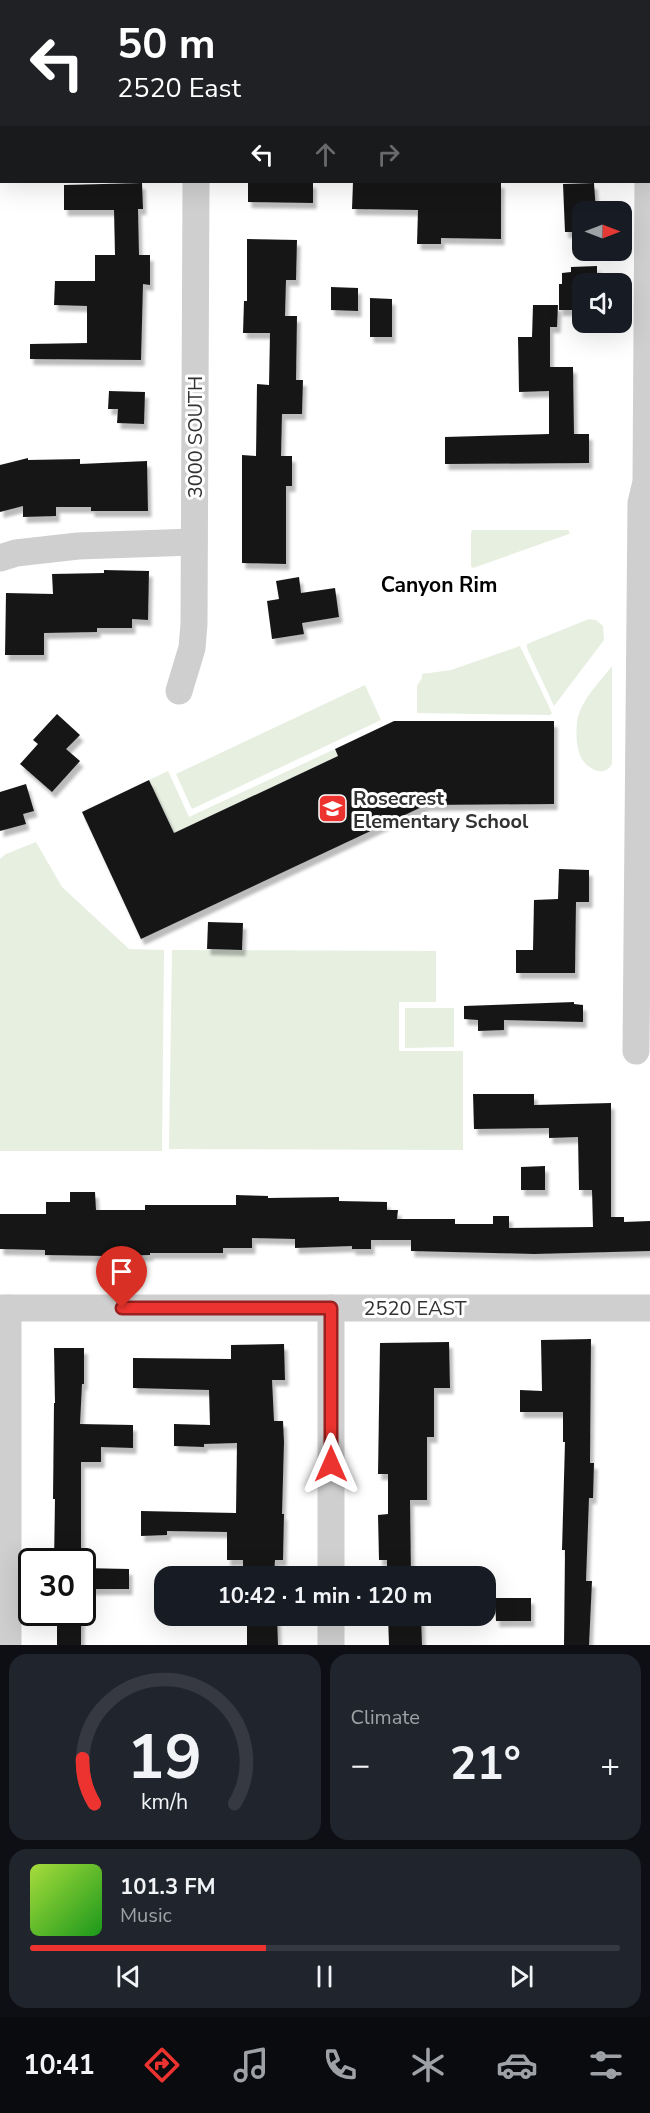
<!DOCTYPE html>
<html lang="en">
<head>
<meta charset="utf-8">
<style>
  body { margin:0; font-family:"Nunito Sans",sans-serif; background:#20242c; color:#f1f3f6; height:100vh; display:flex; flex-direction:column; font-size:22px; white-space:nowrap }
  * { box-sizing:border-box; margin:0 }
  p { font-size:20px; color:#9ea1a6 }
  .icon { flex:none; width:33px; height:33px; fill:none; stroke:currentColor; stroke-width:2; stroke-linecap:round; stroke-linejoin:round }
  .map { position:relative; height:1645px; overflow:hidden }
  .sheet { display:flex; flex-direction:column; gap:9px; padding:9px; background:#0d0f14; flex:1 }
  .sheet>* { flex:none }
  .banner { position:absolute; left:0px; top:0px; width:651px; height:183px; box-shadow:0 6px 24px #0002; background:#202124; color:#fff; overflow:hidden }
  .needle { width:39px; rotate:90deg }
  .tools { position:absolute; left:572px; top:201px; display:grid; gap:12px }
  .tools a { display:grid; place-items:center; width:60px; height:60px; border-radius:12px; background:#171b24; box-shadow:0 6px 24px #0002; font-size:30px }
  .speed { position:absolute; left:18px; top:1548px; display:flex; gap:12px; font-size:30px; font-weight:700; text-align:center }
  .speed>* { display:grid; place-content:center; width:78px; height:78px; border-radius:50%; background:#171b24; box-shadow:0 6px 24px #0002; line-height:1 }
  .speed .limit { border:3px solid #111; border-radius:9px; background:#fff; color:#111 }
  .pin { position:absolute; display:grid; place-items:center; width:51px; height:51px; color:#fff; margin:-62px -26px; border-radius:50% 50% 50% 0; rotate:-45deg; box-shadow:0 0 6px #0007 }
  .pin .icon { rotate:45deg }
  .me { position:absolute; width:66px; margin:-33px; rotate:0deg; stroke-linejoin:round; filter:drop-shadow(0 0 4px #0008) }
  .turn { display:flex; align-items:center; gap:21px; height:126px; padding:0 18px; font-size:27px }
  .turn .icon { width:78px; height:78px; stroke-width:2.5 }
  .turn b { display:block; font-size:42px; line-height:51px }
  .lanes { display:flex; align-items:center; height:57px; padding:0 18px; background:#0003; justify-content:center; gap:30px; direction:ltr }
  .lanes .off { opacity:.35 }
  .big { font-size:45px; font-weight:700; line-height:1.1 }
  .sheet .tile { flex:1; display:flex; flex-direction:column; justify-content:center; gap:9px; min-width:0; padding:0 21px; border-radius:18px; background:#20242c }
  .sheet .dial { align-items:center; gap:0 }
  .dial svg { height:156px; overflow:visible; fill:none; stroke:#363941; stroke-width:7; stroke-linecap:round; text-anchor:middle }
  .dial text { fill:#f1f3f6; stroke:none }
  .song { display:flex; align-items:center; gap:18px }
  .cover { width:72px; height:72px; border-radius:9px; background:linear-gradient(135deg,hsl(80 70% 55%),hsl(120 70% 35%)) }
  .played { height:6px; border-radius:3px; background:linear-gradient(90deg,#ed332f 40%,#363941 40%) }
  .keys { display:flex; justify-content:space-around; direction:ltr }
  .heat { display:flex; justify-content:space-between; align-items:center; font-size:33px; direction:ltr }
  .sheet .tiles { flex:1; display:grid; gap:9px; grid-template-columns:1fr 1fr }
  .tile:last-child { grid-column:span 2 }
  .trip { position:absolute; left:154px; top:1566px; width:342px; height:60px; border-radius:18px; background:#171b24; box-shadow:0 6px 24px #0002; font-weight:700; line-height:60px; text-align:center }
  .tabs { display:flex; height:96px; justify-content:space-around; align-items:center; background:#090b0e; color:#9ea1a6 }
  .tabs .icon { width:42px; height:42px }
  .tabs .active { color:#ed332f }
  .tabs b { font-size:27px; color:#f1f3f6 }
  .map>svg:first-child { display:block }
</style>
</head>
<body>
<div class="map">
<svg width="650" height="1645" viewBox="0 0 650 1645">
  <defs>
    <filter id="shadow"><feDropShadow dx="3.5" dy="6" stdDeviation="1.5" flood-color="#0004"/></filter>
  </defs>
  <rect width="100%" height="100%" fill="#fff"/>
  <g fill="#e6efe0">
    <path d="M 473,530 L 568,530 L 570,532 L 569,534 L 473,568 L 471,566 L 471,532 Z"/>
    <path d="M 589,619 L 596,620 L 603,626 L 604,640 L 554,706 L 527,648 L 527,644 Z"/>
    <path d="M 520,646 L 552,713 L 550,715 L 417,713 L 417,686 L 422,678 L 422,674 L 451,670 Z"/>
    <path d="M 612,666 L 612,764 C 604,779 585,768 580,755 C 576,746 576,732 577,722 C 580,701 599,683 612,666 Z"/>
    <path d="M 365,685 L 381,720 L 192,809 L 176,774 Z"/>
    <path d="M 335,749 L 338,756 L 174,833 L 149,780 L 168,771 L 189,817 Z"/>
    <path d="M 36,842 L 62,887 L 129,949 L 164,950 L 162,1151 L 0,1151 L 0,859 L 6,854 Z"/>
    <path d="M 172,950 L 436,951 L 436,1002 L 399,1002 L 399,1051 L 463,1051 L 463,1150 L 169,1149 Z"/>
    <path d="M 405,1008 L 454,1008 L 454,1047 L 405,1048 Z"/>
  </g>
  <g fill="#191919" filter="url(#shadow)">
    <path d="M 248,182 L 313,182 L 313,203 L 248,202 Z"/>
    <path d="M 353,182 L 501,182 L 501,239 L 441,238 L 441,244 L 417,244 L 418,210 L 352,209 Z"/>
    <path d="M 142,183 L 143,209 L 138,209 L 139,255 L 150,255 L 150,285 L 143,284 L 141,360 L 30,359 L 30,344 L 87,343 L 87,306 L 54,305 L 55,281 L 95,281 L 95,255 L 115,255 L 114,210 L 64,210 L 64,185 Z"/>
    <path d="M 594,183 L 596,212 L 582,212 L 582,232 L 565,232 L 563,184 Z"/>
    <path d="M 247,239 L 297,240 L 296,280 L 286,280 L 285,316 L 297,316 L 296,380 L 303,380 L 302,414 L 282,414 L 281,456 L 292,456 L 292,486 L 286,486 L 286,564 L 242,563 L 242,455 L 256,456 L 257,384 L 269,385 L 270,333 L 243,333 L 244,301 L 247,301 Z"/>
    <path d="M 597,266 L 597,284 L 582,284 L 582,310 L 559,310 L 559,284 L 562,284 L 562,273 L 571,272 L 571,267 Z"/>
    <path d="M 331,287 L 358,288 L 358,311 L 331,310 Z"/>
    <path d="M 370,298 L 392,299 L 392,337 L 370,337 Z"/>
    <path d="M 533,305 L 558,305 L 557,327 L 550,327 L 550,367 L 573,367 L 574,434 L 589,434 L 589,463 L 445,464 L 445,437 L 549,434 L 549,391 L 519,392 L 518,337 L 532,337 Z"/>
    <path d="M 109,391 L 145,392 L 144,424 L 117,423 L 118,409 L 108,409 Z"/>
    <path d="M 28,458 L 28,460 L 80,459 L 80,464 L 147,461 L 148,511 L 91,511 L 91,507 L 56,507 L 56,516 L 23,517 L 23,506 L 0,512 L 0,465 Z"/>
    <path d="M 104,570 L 149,571 L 148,620 L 132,619 L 132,628 L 97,628 L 97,632 L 44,633 L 44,655 L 5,655 L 6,593 L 53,594 L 52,574 L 104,573 Z"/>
    <path d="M 299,577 L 301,593 L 335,588 L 339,617 L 302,623 L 304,634 L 272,639 L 267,601 L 279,599 L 276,581 Z"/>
    <path d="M 57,714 L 80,735 L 66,749 L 80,761 L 52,792 L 20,764 L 38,744 L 33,740 Z"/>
    <path d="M 394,721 L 554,721 L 554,804 L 426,805 L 141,939 L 82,812 L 149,780 L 174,833 L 338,756 L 335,749 Z"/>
    <path d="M 26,784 L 34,811 L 23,814 L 26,824 L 0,831 L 0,792 Z"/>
    <path d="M 559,869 L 589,870 L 589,902 L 576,902 L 575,973 L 516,973 L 516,950 L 533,950 L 534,900 L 558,899 Z"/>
    <path d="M 208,922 L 243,923 L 242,950 L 207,949 Z"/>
    <path d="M 574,1002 L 574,1004 L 583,1005 L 583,1022 L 504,1020 L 504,1030 L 478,1031 L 478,1020 L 464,1019 L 464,1006 Z"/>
    <path d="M 473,1094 L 534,1094 L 534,1105 L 611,1103 L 611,1217 L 624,1217 L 624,1222 L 650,1221 L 650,1251 L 534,1254 L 411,1251 L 411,1240 L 371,1240 L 371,1249 L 352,1249 L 352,1246 L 295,1248 L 295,1239 L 252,1238 L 252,1248 L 223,1248 L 223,1253 L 150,1253 L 150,1255 L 104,1256 L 45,1255 L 45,1250 L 0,1249 L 0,1214 L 46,1214 L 46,1202 L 70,1202 L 70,1192 L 95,1192 L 96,1210 L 145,1210 L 145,1205 L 236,1205 L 236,1195 L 268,1196 L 268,1198 L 339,1197 L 339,1201 L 387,1202 L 387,1210 L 398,1210 L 397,1219 L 455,1219 L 455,1224 L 493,1224 L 493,1216 L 509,1216 L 509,1228 L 593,1227 L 592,1190 L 579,1190 L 578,1137 L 549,1138 L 549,1128 L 474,1129 Z"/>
    <path d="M 545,1166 L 545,1190 L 521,1190 L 521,1167 Z"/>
    <path d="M 591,1339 L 590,1463 L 594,1463 L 593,1498 L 589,1498 L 586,1581 L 592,1581 L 589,1645 L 564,1645 L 565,1550 L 562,1550 L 565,1442 L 563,1442 L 563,1412 L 520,1412 L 520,1390 L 542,1391 L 541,1340 Z"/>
    <path d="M 449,1342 L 450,1388 L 434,1388 L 434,1437 L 427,1437 L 427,1500 L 410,1500 L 411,1576 L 387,1576 L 387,1560 L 379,1560 L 378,1515 L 388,1514 L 388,1474 L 378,1474 L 380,1343 Z"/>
    <path d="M 284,1344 L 285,1380 L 272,1380 L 274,1421 L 283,1421 L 284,1442 L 282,1514 L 284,1514 L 283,1560 L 275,1560 L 274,1576 L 243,1576 L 243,1560 L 227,1560 L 227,1532 L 167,1531 L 167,1535 L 141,1536 L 141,1511 L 236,1513 L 237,1443 L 204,1444 L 204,1447 L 174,1446 L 174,1424 L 210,1425 L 209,1390 L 133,1388 L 133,1358 L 231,1359 L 231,1345 Z"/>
    <path d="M 54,1348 L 84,1348 L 84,1384 L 82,1384 L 80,1424 L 133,1425 L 133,1448 L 101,1447 L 101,1462 L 81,1462 L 81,1562 L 54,1562 L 55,1499 L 53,1499 L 54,1403 L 55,1403 Z"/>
    <path d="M 82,1568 L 129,1569 L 129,1589 L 82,1589 Z"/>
    <path d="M 495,1598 L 531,1598 L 531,1621 L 496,1621 Z"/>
    <rect x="57" y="1612" width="24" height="33"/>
    <path d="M 247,1616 L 277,1616 L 278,1645 L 247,1645 Z"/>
    <path d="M 388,1616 L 421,1616 L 422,1645 L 389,1645 Z"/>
  </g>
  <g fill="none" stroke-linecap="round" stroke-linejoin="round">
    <g stroke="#cfcfcf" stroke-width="27">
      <path d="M 647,0 L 647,2"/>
      <path d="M 196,2 L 196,0"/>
      <path d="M 0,558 L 16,553 L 78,546 L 194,542"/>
      <path d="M 179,691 L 192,648 L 194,624 L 196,182"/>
      <path d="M 636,1051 L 641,503 L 646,482 L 648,182"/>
      <path d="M 0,1308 L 650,1308"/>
      <path d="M 8,1308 L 8,1645"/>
      <path d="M 331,1576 L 331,1308"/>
      <path d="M 331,1645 L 331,1616"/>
    </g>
  </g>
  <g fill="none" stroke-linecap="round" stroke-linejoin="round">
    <defs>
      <path id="route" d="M 122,1308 L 331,1308 L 331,1464"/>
    </defs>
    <use href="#route" stroke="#9a211f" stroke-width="15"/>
    <use href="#route" stroke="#ed332f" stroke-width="10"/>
  </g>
  <defs>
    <symbol id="school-square" viewBox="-11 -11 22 22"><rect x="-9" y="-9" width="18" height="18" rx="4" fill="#ed332f" stroke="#fff"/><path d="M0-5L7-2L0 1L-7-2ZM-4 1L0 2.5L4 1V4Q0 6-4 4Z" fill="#fff"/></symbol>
  </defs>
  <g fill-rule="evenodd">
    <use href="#school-square" x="316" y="792" width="33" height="33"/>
  </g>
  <g text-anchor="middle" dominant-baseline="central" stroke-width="6" stroke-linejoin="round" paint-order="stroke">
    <g font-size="20" fill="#323232" stroke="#fff">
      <text transform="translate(195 437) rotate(-90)">3000 SOUTH</text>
      <text x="415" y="1308">2520 EAST</text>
    </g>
    <g font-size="20" font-weight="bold" fill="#323232" stroke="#fff" text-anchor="start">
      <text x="353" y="798">Rosecrest<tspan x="353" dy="23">Elementary School</tspan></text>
    </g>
    <g font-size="21" font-weight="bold" fill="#000" stroke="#fff">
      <text x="439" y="585">Canyon Rim</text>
    </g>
  </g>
</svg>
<div class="tools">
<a><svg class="needle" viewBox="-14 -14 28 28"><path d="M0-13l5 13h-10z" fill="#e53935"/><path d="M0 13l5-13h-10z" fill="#9ea1a6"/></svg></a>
<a><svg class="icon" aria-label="sound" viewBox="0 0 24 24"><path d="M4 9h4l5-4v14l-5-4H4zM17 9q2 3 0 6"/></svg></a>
</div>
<div class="speed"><div class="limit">30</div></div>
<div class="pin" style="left:122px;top:1308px;background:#d93025"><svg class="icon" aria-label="arrive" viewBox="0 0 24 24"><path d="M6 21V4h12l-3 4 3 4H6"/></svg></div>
<svg class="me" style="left:331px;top:1464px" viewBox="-20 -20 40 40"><path d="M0-17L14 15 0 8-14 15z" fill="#ed332f" stroke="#fff" stroke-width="4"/></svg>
<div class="trip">10:42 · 1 min · 120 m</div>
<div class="banner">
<div class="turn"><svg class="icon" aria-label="left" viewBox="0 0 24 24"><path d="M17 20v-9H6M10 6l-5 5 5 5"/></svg><div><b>50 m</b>2520 East</div></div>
<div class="lanes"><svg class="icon" aria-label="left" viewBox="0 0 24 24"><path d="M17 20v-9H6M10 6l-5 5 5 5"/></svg><svg class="icon off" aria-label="ahead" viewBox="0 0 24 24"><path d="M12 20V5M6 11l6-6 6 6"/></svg><svg class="icon off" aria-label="right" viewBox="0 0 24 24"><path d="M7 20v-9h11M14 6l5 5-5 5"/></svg></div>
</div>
</div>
<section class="sheet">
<div class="tiles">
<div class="tile dial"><svg viewBox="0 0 100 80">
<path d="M14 69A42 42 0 1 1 86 69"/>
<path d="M14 69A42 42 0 0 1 8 46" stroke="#ed332f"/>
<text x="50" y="56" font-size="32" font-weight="700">19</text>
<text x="50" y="72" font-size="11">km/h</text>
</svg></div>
<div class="tile"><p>Climate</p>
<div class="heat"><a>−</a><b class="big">21°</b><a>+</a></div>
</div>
<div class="tile">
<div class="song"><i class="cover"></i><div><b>101.3 FM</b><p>Music</p></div></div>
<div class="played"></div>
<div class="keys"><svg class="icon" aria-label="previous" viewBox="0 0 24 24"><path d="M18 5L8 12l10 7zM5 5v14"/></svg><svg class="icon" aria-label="pause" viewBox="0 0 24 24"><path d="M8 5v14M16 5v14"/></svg><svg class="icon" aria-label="next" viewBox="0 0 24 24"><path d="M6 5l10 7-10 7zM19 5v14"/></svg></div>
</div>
</div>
</section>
<nav class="tabs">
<b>10:41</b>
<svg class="icon active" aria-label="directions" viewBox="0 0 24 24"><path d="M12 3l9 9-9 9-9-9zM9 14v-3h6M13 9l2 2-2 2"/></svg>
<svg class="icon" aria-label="music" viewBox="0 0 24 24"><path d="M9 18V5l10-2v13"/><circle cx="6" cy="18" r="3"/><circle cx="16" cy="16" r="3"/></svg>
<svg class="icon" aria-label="phone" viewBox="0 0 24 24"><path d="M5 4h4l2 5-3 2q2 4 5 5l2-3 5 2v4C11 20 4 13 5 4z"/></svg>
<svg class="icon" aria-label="climate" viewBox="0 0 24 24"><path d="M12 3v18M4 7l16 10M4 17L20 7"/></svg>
<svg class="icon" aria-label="car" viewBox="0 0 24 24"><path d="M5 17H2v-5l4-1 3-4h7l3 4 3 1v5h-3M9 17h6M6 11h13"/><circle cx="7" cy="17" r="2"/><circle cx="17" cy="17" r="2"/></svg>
<svg class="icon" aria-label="filters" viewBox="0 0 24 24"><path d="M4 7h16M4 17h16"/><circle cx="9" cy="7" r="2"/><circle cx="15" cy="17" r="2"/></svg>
</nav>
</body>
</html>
